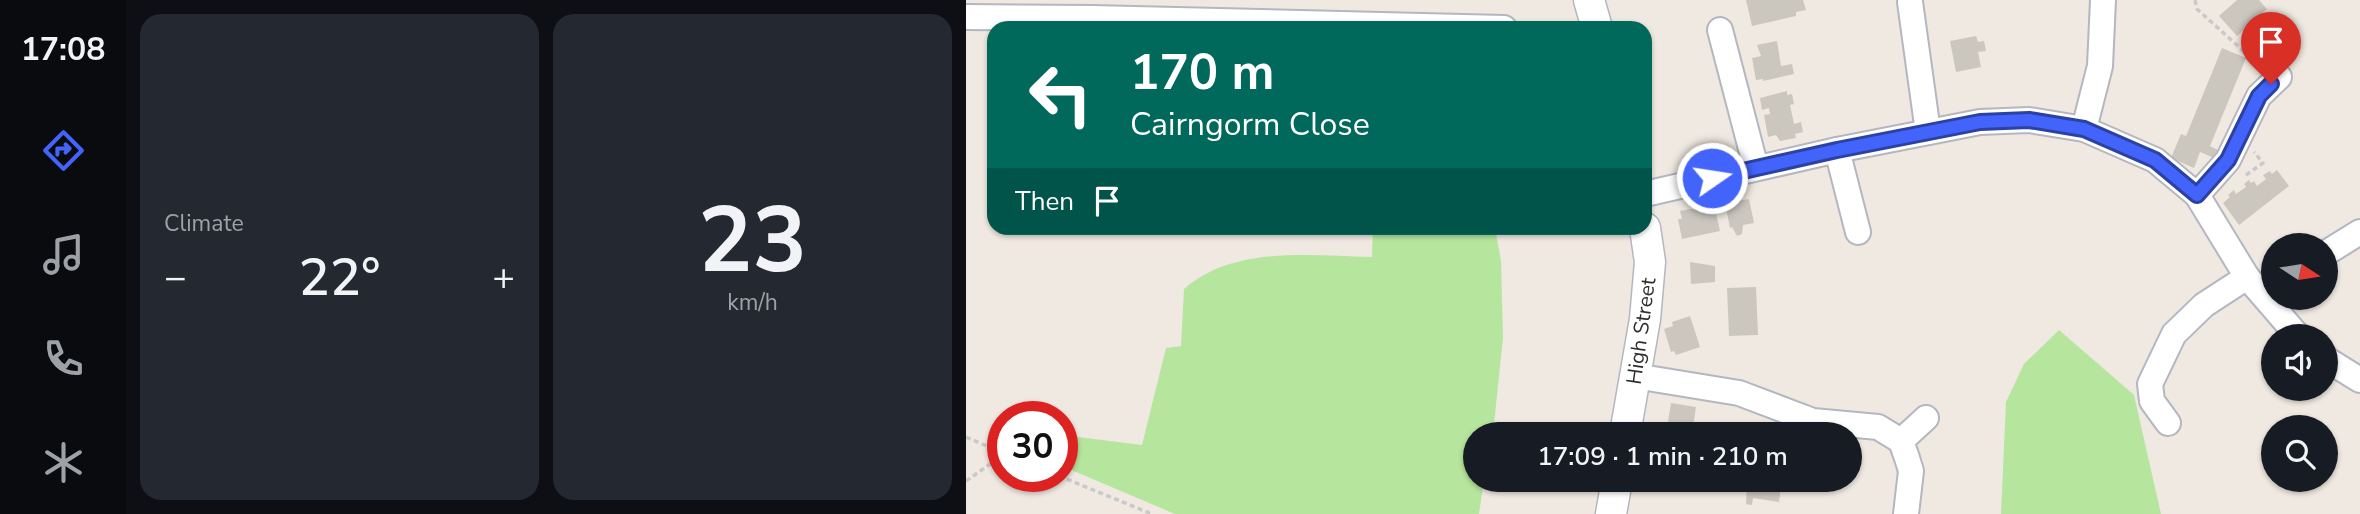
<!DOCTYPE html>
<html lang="en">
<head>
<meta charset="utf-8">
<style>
  body { margin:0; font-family:"Nunito Sans",sans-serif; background:#242831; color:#f1f3f6; height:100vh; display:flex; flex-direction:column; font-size:26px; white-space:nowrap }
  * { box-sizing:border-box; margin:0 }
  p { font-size:23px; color:#9ea1a6 }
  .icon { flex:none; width:38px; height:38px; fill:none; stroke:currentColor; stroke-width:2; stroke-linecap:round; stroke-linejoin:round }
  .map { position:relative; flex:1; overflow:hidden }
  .side { display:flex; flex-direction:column; gap:14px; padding:14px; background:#0d0f14; width:840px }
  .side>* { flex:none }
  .guide { position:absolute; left:21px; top:21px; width:665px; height:214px; border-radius:21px; box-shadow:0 2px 5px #0004; background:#00695c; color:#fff; overflow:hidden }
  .needle { width:46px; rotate:102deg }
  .buttons { position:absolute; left:1295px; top:233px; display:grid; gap:14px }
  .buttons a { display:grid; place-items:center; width:77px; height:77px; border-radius:50%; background:#171b24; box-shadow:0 2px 5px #0004; font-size:35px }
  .speed { position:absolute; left:21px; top:401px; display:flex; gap:14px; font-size:35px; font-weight:700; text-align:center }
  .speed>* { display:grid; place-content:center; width:91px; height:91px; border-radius:50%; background:#171b24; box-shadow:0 2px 5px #0004; line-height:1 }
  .speed .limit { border:10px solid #d22; background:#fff; color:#111 }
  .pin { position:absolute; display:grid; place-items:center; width:60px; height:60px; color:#fff; margin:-72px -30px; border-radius:50% 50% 50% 0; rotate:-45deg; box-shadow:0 0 7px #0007 }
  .pin .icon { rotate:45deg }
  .me { position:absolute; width:77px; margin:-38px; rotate:77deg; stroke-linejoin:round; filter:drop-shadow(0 0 5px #0008) }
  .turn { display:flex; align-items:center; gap:24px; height:147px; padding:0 28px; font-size:32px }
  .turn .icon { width:91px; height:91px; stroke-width:2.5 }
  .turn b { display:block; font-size:49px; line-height:60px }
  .then { display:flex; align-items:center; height:66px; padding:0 28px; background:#0003; gap:14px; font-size:26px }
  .big { font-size:52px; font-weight:600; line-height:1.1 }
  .side .card { flex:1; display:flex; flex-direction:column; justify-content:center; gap:10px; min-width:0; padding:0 24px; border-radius:21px; background:#242831 }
  .side .dial { align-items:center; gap:0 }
  .dial b { font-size:91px; line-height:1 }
  .heat { display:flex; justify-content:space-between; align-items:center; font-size:38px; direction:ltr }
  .side .tiles { flex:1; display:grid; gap:14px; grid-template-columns:repeat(2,1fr) }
  .trip { position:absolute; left:497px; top:422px; width:399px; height:70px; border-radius:35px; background:#171b24; box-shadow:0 2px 5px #0004; font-weight:600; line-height:70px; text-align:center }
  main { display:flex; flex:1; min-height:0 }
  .dock { display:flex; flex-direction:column; width:126px; justify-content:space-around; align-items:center; background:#090b0e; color:#9ea1a6 }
  .dock .icon { width:49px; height:49px }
  .dock .selected { color:#4264fb }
  .dock b { font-size:32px; color:#f1f3f6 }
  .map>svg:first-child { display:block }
</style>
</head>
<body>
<main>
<nav class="dock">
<b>17:08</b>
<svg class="icon selected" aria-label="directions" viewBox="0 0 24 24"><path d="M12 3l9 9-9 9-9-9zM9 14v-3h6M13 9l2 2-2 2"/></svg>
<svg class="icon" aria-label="music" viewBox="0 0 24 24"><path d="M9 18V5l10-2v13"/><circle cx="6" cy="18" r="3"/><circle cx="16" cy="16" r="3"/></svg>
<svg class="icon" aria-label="phone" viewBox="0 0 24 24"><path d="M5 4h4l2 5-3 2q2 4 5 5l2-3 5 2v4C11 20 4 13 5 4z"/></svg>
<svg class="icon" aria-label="climate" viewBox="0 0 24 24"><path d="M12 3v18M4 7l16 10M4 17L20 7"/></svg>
</nav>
<section class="side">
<div class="tiles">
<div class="card"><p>Climate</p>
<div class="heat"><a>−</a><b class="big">22°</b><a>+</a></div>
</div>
<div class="card dial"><b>23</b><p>km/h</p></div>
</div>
</section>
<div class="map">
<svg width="1394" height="514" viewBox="0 0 1394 514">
  <rect width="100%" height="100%" fill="#efe9e1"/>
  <g fill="#b6e59e">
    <path d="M 407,228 L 529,228 L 535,261 L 537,337 L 527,434 L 509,434 L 509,480 L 518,480 L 513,514 L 209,514 L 96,466 L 96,435 L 176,445 L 200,348 L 215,346 L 218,289 C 268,245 345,256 406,257 Z"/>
    <path d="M 1093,330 L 1168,395 L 1195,514 L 1035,514 L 1040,402 L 1058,364 Z"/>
  </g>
  <g fill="#cbc7bf">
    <path d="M 780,0 L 837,0 L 840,10 L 830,12 L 830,16 L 786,26 Z"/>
    <path d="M 1271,0 L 1293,0 L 1301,9 L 1271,36 L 1253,16 Z"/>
    <path d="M 1010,36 L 1012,42 L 1018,41 L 1020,51 L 1012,52 L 1015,67 L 990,72 L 984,41 Z"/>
    <path d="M 811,41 L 815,66 L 826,64 L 828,74 L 797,81 L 797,79 L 790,80 L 786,58 L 795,56 L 791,45 Z"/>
    <path d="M 1256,48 L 1280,58 L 1244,146 L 1252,150 L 1248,158 L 1234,152 L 1228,168 L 1205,158 L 1215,134 L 1220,136 Z"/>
    <path d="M 821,91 L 821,95 L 826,94 L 828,104 L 824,105 L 828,124 L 835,122 L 837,132 L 829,134 L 830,138 L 814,141 L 810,135 L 802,137 L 798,115 L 804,114 L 803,108 L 796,110 L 794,98 Z"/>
    <path d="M 1311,170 L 1323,186 L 1273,225 L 1257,203 L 1264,197 L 1262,195 L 1268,190 L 1270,194 L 1280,187 L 1278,184 L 1283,180 L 1285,183 L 1288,181 L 1291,186 L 1300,179 L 1297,175 L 1304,171 L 1306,174 Z"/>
    <path d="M 783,199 L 788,223 L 777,225 L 776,234 L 771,236 L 766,227 L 764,228 L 759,203 Z"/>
    <path d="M 745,205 L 747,214 L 750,213 L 754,231 L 716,239 L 712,219 L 716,219 L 714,211 Z"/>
    <path d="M 724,262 L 749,266 L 749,282 L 725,284 Z"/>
    <path d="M 790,287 L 792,335 L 763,336 L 761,288 Z"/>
    <path d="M 724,316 L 734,347 L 710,355 L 708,351 L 705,352 L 698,329 L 707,326 L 706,322 Z"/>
    <path d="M 705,403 L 730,407 L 726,434 L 700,434 Z"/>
    <path d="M 693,480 L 725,480 L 724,487 L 692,483 Z"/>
    <path d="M 781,480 L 816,480 L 813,502 L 787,498 L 786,505 L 780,504 Z"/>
    <path d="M 745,482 L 761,484 L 760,492 L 744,490 Z"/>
  </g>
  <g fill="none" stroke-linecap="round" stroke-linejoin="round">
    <defs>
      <g id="minor">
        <path d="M 944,2 L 962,132"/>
        <path d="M 0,17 L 126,18 L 538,28"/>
        <path d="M 754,30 L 790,168"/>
        <path d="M 1118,129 L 1134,66 L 1137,0"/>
        <path d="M 871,150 L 892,232"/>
        <path d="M 679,194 L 871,150 L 1014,122 L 1063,120 L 1118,129 L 1189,160 L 1231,195 L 1281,277 L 1332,336"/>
        <path d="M 1231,195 L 1262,160 L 1293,96 L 1313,77"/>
        <path d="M 1360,253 L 1394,232"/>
        <path d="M 1360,359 L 1394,380"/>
        <path d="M 669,376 L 773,393 L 847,421 L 912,427 L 935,441 L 941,458 L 945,471 L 940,514"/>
        <path d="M 1202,423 L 1186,401 L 1184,384 L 1208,334 L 1238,305 L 1281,277"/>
        <path d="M 935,441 L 960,418"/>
      </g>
      <g id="tertiary">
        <path d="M 623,0 L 631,28"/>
        <path d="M 659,434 L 679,319 L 684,262 L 679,228"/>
        <path d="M 645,514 L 651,480"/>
      </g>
    </defs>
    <use href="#minor" stroke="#b4b7c1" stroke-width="28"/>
    <use href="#tertiary" stroke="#b4b7c1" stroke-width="33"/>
    <g stroke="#c9c9c9" stroke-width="3.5" stroke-dasharray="5 3.5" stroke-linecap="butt">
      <path d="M 1229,0 L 1231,9 L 1295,67"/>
      <path d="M 1280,175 L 1297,163 L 1288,152"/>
      <path d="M 0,437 L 37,453"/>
      <path d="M 93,476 L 186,514"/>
      <path d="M 0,481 L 37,455"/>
    </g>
    <use href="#minor" stroke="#fff" stroke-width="24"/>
    <use href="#tertiary" stroke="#fff" stroke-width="30"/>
  </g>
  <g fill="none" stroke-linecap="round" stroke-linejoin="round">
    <defs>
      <path id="route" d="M 746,178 L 871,150 L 1014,122 L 1063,120 L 1118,129 L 1189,160 L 1231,195 L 1262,160 L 1293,96 L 1305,84"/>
    </defs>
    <use href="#route" stroke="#2b41a3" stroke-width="18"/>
    <use href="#route" stroke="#4264fb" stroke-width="12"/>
  </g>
  <g text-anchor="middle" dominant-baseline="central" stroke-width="5" stroke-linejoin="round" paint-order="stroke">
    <g font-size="21" fill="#2e2e2e" stroke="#fff">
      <text transform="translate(675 331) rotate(-82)">High Street</text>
    </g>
  </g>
</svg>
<div class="buttons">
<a><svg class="needle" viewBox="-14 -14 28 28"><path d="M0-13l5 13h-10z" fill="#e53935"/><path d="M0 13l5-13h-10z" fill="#9ea1a6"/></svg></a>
<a><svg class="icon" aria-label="sound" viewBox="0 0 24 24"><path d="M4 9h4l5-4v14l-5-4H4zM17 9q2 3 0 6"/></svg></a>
<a><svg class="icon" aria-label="search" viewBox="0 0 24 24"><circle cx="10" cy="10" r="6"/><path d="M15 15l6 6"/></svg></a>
</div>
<div class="speed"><div class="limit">30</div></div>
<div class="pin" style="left:1305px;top:84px;background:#d93025"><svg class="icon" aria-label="arrive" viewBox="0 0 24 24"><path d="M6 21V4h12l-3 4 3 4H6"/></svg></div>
<svg class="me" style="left:746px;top:178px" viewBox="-20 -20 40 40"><circle r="17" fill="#4264fb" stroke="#fff" stroke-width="3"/><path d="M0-11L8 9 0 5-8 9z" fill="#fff"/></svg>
<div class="trip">17:09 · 1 min · 210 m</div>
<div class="guide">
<div class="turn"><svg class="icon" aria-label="left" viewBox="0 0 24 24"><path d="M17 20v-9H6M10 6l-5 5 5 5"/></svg><div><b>170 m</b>Cairngorm Close</div></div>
<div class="then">Then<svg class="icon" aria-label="arrive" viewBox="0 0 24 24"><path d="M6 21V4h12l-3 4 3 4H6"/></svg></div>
</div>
</div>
</main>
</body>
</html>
